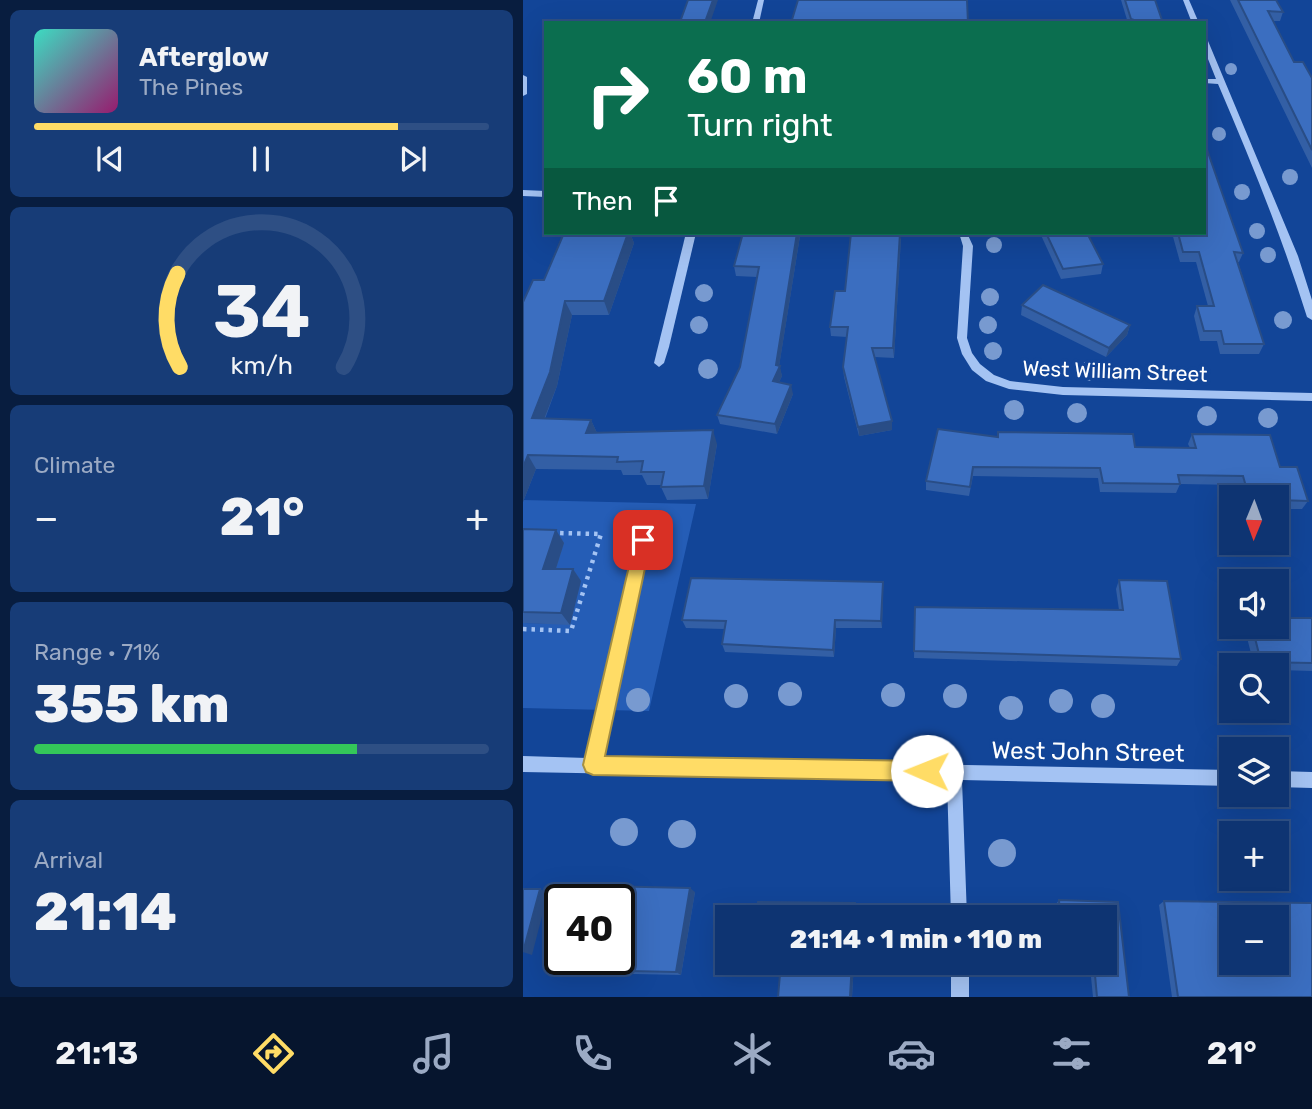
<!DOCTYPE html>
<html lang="en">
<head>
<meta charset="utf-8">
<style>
  body { margin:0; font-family:Rubik,sans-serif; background:#173c77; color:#f1f3f6; height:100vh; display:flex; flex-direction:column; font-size:26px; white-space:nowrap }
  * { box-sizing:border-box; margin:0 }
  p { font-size:23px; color:#9baac4 }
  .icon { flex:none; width:38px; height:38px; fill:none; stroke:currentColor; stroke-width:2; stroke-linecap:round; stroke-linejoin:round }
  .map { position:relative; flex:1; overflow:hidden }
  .side { display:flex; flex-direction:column; gap:10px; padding:10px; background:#081d3f; width:523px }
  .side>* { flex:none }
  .guide { position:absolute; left:21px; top:21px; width:662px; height:214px; border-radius:0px; box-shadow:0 7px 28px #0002,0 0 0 2px #2e4f84; background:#0b6e4f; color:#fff; overflow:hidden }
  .needle { width:46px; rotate:181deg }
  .tools { position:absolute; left:696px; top:485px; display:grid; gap:14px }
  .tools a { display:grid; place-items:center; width:70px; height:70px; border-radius:0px; background:#0e3472; box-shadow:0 7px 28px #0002,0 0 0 2px #2e4f84; font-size:35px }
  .speed { position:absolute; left:21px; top:884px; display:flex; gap:14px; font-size:35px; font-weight:700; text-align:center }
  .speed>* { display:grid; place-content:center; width:91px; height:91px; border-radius:50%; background:#0e3472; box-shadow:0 7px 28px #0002,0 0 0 2px #2e4f84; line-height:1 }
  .speed .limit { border:4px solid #111; border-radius:10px; background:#fff; color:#111 }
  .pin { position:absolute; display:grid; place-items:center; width:60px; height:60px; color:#fff; margin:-30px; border-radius:14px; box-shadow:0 4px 10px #0006 }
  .me { position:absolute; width:77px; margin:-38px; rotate:271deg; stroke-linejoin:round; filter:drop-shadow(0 0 5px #0008) }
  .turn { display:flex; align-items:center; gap:24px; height:147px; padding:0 28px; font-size:32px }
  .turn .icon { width:91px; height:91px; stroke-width:2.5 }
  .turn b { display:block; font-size:49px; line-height:60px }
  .then { display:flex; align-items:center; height:66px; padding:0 28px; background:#0003; gap:14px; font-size:26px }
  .big { font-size:52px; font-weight:800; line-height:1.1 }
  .side .tile { flex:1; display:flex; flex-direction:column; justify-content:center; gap:10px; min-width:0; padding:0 24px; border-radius:10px; background:#173c77 }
  .side .dial { align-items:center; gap:0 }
  .dial svg { height:182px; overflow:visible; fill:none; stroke:#2e4f84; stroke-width:7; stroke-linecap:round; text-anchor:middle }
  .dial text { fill:#f1f3f6; stroke:none }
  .song { display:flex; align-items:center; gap:21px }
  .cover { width:84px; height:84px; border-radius:10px; background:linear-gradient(135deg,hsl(170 70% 55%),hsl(320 70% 35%)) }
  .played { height:7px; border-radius:4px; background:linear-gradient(90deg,#ffdc66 80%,#2e4f84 80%) }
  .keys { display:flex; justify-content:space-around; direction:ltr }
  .heat { display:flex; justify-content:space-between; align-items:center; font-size:38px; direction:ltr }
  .charge { height:10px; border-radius:5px; background:linear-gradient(90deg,#34c759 71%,#2e4f84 0) }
  .trip { position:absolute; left:192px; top:905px; width:402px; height:70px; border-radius:0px; background:#0e3472; box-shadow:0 7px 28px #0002,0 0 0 2px #2e4f84; font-weight:800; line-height:70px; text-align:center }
  .tab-bar { display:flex; height:112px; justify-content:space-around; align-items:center; background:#06152e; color:#9baac4 }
  .tab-bar .icon { width:49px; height:49px }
  .tab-bar .active { color:#ffdc66 }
  .tab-bar b { font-size:32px; color:#f1f3f6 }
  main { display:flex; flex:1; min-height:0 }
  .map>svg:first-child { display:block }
</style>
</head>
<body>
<main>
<section class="side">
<div class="tile">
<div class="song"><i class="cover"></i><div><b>Afterglow</b><p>The Pines</p></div></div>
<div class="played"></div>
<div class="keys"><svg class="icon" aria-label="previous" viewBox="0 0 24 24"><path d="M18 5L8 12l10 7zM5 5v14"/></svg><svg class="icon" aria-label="pause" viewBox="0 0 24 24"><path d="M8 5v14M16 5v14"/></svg><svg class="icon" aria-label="next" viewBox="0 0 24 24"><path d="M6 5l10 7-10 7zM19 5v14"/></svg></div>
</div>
<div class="tile dial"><svg viewBox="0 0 100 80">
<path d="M14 69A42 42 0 1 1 86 69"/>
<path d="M14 69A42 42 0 0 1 13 28" stroke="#ffdc66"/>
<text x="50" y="56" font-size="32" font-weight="700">34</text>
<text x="50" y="72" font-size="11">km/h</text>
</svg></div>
<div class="tile"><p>Climate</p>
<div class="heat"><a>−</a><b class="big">21°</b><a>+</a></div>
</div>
<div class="tile"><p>Range · 71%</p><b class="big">355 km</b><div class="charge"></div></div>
<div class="tile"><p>Arrival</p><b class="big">21:14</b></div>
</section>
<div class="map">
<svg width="789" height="997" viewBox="0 0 789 997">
  <rect width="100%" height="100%" fill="#124598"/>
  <path fill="#255db6" d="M 0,500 L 173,504 L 126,711 L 0,708 L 0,623 L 47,624 L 29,581 L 0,542 Z"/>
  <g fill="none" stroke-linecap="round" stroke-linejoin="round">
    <path stroke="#a4c3f3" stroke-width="4.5" stroke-dasharray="3.5 5" stroke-linecap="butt" d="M 0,629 L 48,631 L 78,534 L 32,533"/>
    <g fill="#a4c3f3" fill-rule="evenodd">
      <path d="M 235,0 L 241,0 L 236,23 L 229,23 Z"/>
      <path d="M 660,0 L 666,0 L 676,23 L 669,23 Z"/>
      <path d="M 681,39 L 685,41 L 775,256 L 789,300 L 789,320 L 784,317 C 759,237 728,161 695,84 L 681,83 L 681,79 L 693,79 L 681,49 Z"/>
      <path d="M 0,75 L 4,77 L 4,94 L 0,96 Z"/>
      <path d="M 0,190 L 23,191 L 23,197 L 0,196 Z"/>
      <path d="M 163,233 L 173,233 L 146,347 L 141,363 L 136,367 L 131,363 Z"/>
      <path d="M 436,233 L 444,233 L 450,246 L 444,338 L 449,353 L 457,364 L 471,375 L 487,381 L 540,387 L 789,393 L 789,401 L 540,395 L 486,389 L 463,381 L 449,370 L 439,354 L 434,338 L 440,246 Z"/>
      <path d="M 120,535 L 124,536 L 126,540 L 79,758 L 709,770 L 709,786 L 439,780 L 444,917 L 428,917 L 424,780 L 0,772 L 0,756 L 64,758 L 114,540 L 116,536 Z"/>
      <path d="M 754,771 L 789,772 L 789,788 L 754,787 Z"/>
      <rect x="428" y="962" width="18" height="35"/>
    </g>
  </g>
  <g fill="#789ad0">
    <circle cx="708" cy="69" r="6"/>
    <circle cx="696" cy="134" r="7"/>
    <circle cx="767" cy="177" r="8"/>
    <circle cx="719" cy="192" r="8"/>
    <circle cx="734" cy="231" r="8"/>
    <circle cx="471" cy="245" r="8"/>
    <circle cx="745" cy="255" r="8"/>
    <circle cx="181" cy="293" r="9"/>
    <circle cx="467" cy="297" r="9"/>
    <circle cx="760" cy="320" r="9"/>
    <circle cx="176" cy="325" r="9"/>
    <circle cx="465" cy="325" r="9"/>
    <circle cx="470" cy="351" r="9"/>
    <circle cx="185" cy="369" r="10"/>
    <circle cx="566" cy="371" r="10"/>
    <circle cx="491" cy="410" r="10"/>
    <circle cx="554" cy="413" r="10"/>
    <circle cx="684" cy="416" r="10"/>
    <circle cx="745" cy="418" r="10"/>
    <circle cx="267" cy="694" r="12"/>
    <circle cx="370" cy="695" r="12"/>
    <circle cx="213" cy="696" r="12"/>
    <circle cx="432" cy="696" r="12"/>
    <circle cx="115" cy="700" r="12"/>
    <circle cx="538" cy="701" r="12"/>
    <circle cx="580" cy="706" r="12"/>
    <circle cx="488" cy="708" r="12"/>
    <circle cx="101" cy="832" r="14"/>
    <circle cx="159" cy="834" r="14"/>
    <circle cx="479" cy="853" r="14"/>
  </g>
  <g fill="#335fa5">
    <path d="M 598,0 L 632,0 L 640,23 L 605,23 Z"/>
    <path d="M 707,0 L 753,0 L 760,12 L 757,21 L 750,21 L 771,62 L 789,78 L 789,168 Z"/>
    <path d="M 41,233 L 107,233 L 111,243 L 86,315 L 49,315 L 34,386 L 22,419 L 68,420 L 74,433 L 194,444 L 185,499 L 144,500 L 138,487 L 138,485 L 124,485 L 119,475 L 100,475 L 98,470 L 13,469 L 0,502 L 21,280 Z"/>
    <path d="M 220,233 L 276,233 L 277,236 L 256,366 L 259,376 L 256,382 L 270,394 L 254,434 L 197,424 L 194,415 L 217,367 L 234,277 L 213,276 L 211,266 Z"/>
    <path d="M 517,233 L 564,233 L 580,264 L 578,274 L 538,279 Z"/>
    <path d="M 649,233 L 681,233 L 720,253 L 716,262 L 715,262 L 741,344 L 736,354 L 697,354 L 694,341 L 677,341 L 671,316 L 674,306 L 685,306 L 673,262 L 657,262 Z"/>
    <path d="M 378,238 L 371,358 L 352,357 L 369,430 L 336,436 L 321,377 L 320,367 L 324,337 L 308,336 L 307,327 L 322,291 Z"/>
    <path d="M 499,305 L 607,325 L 604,335 L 583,357 L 498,315 Z"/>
    <path d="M 475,432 L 612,447 L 667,448 L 665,444 L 669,434 L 757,467 L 785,501 L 779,509 L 754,509 L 754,497 L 718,497 L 715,485 L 657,484 L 653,493 L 577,492 L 575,478 L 450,476 L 446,496 L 403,490 L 403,481 L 474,437 Z"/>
    <path d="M 0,529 L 33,530 L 41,543 L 33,569 L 50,569 L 58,581 L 47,625 L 0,623 Z"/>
    <path d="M 596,580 L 658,659 L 654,666 L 391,658 L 392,607 L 596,610 L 593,589 Z"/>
    <path d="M 360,591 L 359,628 L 313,628 L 311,657 L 202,652 L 199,644 L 201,629 L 163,628 L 159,620 Z"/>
    <path d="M 789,618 L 789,671 L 754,670 L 754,665 L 731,665 L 721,626 L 754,626 Z"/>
    <path d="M 172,892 L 158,975 L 66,973 L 58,970 Z"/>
    <path d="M 536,900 L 595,902 L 606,997 L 570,997 L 568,977 L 538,977 L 537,962 L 583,962 L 583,917 L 534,917 L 533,904 Z"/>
    <path d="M 641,901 L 789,997 L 649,997 L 636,905 Z"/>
    <path d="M 228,962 L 331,962 L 329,997 L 257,977 L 230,976 L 227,974 Z"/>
  </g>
  <g fill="#294d86">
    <path d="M 190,0 L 195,0 L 187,23 L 182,23 Z"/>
    <path d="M 105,233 L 107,233 L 111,243 L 86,315 L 81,301 Z"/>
    <path d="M 274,233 L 276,233 L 277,236 L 256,367 L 257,366 L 259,376 L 252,391 L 250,381 Z"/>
    <path d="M 378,233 L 378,238 L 371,358 L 370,348 Z"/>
    <path d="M 42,301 L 49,315 L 34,386 L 16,432 L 9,418 Z"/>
    <path d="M 607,325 L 604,335 L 583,357 L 586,348 Z"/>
    <path d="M 268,385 L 270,394 L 254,434 L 252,424 Z"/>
    <path d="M 68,420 L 74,433 L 63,433 Z"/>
    <path d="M 369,421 L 369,430 L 336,436 L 335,427 Z"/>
    <path d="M 190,430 L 194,444 L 185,499 L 181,486 Z"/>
    <path d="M 5,455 L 13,469 L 0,502 L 0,467 Z"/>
    <path d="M 33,530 L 41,543 L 29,581 L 20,569 Z"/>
    <path d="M 50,569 L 58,581 L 47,625 L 38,613 Z"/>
    <path d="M 360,582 L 360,591 L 359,628 L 358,621 Z"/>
    <path d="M 312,620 L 313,628 L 311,657 L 310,650 Z"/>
    <path d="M 167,888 L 172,892 L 158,975 L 153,972 Z"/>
    <path d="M 17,889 L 25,893 L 9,955 L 0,952 Z"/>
    <path d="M 329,962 L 331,962 L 329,997 L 327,997 Z"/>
  </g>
  <g fill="#3b6ec0" stroke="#294d86" stroke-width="2" fill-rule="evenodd">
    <path d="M 165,0 L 190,0 L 182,22 L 157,22 Z"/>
    <path d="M 275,0 L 444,0 L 445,23 L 268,23 Z"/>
    <path d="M 602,0 L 632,0 L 640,23 L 616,23 L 617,22 L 608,19 Z"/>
    <path d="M 715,0 L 753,0 L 760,12 L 745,11 L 771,62 L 780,62 L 789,78 L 789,150 Z"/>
    <path d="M 681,141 L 720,253 L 711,252 L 741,344 L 701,344 L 698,331 L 681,331 L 674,306 L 691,306 L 676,252 L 660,252 L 655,233 L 681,233 Z"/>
    <path d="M 41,233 L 105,233 L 81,301 L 42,301 L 27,372 L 9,418 L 68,420 L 63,433 L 190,430 L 181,486 L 138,487 L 141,472 L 118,472 L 120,461 L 94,462 L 95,457 L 5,455 L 0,467 L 0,302 L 10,280 L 21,280 Z"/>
    <path d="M 220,233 L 274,233 L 253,365 L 257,366 L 250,381 L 268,385 L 252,424 L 194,415 L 217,367 L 236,267 L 211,266 Z"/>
    <path d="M 328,233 L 377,233 L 370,348 L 349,348 L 369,421 L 335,427 L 320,367 L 325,327 L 307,327 L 312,291 L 322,291 Z"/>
    <path d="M 523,233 L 564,233 L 580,264 L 540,269 Z"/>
    <path d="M 520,285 L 607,325 L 586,348 L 499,305 Z"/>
    <path d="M 415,429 L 475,437 L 475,432 L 610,434 L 612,447 L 673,448 L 669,434 L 747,435 L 757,467 L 774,467 L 785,501 L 754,500 L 754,497 L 726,497 L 720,476 L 655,475 L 657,484 L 580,483 L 577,468 L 450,467 L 447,487 L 403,481 Z"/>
    <path d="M 0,529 L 33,530 L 20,569 L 50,569 L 38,613 L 0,612 Z"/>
    <path d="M 168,578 L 360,582 L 358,621 L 312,620 L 310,650 L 199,644 L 203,621 L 159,620 Z"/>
    <path d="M 596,580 L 644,581 L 658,659 L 391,651 L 392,607 L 600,610 Z"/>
    <path d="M 754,618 L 789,618 L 789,663 L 738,662 L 729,626 L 754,626 Z"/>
    <path d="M 78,886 L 167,888 L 153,972 L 58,970 L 61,959 L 96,959 L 96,900 L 75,900 Z"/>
    <path d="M 0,889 L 17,889 L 0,952 Z"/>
    <path d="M 536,900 L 595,902 L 606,997 L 574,997 L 572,975 L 541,974 L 541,962 L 583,962 L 583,917 L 537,917 Z"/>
    <path d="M 641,901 L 789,903 L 789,997 L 655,997 ZM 709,917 L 754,917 L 754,962 L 709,962 Z"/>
    <path d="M 235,902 L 332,903 L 331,917 L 233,917 Z"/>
    <path d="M 228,962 L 329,962 L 327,997 L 255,997 L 257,974 L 227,974 Z"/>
  </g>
  <path fill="#ffdc66" stroke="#a68f42" stroke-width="2" d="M 120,533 L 126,535 L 128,540 L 82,756 L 404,761 L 411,764 L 413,771 L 411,778 L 404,781 L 70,775 L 63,772 L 60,765 L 112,540 L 114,535 Z"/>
  <g text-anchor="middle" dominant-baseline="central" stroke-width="7" stroke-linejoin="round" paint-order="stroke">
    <g font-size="21" fill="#fff" stroke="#124598">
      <text transform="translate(592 371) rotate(2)">West William Street</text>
    </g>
    <g font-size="24" fill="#fff" stroke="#124598">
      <text transform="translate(565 752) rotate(1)">West John Street</text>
    </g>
  </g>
</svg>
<div class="tools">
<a><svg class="needle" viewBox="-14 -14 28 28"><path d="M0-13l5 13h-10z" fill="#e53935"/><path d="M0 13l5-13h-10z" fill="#9baac4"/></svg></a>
<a><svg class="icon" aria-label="sound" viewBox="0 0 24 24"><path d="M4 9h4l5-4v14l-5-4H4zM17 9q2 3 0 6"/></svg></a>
<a><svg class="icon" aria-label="search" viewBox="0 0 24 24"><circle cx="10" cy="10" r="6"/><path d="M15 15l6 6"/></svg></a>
<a><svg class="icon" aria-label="layers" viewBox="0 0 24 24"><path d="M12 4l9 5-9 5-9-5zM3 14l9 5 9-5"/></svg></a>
<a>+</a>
<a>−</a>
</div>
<div class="speed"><div class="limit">40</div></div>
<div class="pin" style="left:120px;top:540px;background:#d93025"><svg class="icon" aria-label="arrive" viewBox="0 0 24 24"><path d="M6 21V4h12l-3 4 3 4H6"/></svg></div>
<svg class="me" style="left:404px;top:771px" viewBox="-20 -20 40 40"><circle r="19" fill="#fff"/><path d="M0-13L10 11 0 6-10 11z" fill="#ffdc66"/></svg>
<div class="trip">21:14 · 1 min · 110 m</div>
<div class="guide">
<div class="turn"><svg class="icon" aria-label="right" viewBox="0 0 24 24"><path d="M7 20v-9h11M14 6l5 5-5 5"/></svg><div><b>60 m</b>Turn right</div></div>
<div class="then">Then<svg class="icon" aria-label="arrive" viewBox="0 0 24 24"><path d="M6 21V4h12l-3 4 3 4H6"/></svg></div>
</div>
</div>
</main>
<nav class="tab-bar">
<b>21:13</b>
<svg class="icon active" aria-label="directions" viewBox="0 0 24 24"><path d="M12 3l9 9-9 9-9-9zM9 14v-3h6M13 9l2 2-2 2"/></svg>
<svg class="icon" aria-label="music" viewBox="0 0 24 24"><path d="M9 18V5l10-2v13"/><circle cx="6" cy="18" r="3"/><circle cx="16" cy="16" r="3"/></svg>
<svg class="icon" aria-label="phone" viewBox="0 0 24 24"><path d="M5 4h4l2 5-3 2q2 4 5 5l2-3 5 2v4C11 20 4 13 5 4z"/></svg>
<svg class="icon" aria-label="climate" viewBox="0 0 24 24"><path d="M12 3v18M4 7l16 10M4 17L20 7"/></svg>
<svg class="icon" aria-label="car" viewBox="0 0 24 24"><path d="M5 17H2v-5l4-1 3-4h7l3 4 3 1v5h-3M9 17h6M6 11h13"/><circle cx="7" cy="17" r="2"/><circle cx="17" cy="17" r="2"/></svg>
<svg class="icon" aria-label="filters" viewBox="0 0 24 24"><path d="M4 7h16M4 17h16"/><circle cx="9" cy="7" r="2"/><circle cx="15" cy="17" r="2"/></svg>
<b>21°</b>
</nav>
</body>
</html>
